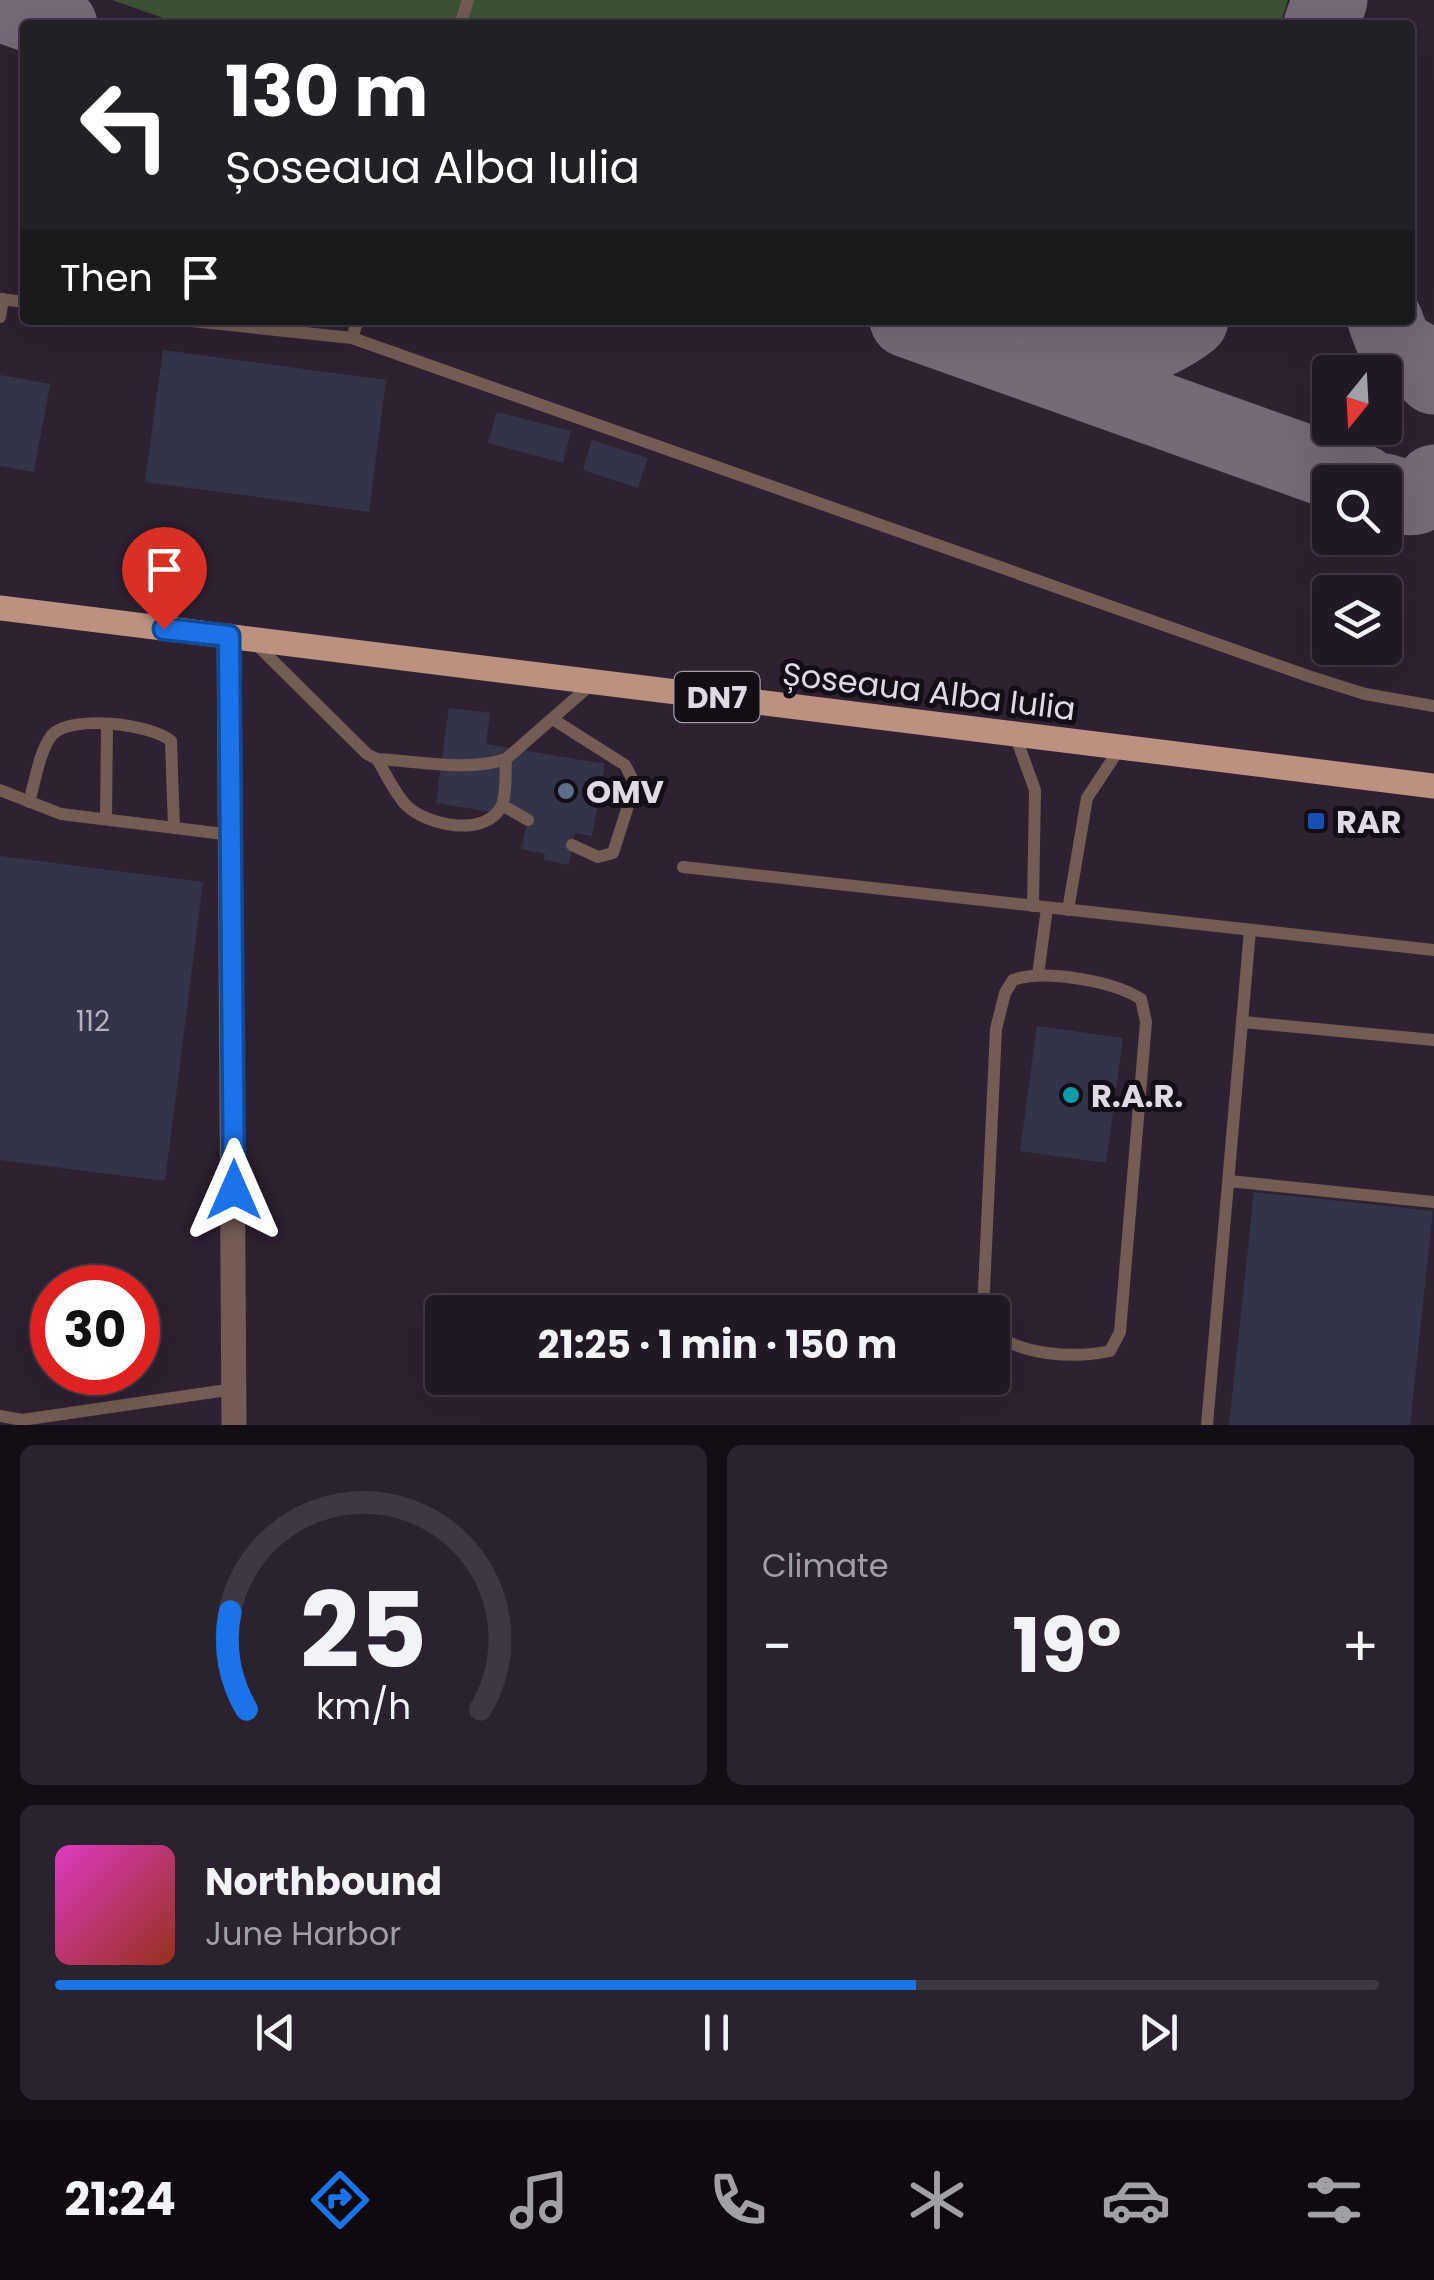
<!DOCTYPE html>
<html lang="en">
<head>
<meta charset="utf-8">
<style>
  body { margin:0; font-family:Poppins,sans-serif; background:#2a222e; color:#f1f3f6; height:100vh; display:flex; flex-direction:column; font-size:38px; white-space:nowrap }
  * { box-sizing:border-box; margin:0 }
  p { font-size:32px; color:#a2a0a7 }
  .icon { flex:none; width:55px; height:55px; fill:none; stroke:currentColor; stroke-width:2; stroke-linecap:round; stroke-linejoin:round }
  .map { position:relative; height:1425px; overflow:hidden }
  .drawer { display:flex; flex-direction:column; gap:20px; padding:20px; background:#130e15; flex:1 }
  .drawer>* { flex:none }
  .hud { position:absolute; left:20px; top:20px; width:1395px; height:305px; border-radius:10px; box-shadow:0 10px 40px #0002,0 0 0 2px #3f3843; background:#202124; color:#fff; overflow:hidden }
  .needle { width:65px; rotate:198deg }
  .fabs { position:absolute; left:1312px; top:355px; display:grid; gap:20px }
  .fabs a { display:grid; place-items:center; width:90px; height:90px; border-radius:10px; background:#221926; box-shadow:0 10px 40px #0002,0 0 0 2px #3f3843; font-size:50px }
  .speed { position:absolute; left:30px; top:1265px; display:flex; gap:20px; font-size:50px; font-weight:700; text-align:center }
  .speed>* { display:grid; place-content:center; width:130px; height:130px; border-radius:50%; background:#221926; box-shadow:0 10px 40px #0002,0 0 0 2px #3f3843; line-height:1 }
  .speed .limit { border:15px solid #d22; background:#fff; color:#111 }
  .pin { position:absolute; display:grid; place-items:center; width:85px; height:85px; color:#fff; margin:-102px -42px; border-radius:50% 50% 50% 0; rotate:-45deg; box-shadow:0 0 10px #0007 }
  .pin .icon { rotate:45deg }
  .me { position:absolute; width:110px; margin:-55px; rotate:0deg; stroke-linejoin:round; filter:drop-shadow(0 0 8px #0008) }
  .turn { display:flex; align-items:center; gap:35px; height:210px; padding:0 40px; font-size:45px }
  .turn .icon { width:130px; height:130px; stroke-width:2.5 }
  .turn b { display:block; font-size:70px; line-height:85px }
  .then { display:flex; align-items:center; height:95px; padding:0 40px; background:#0003; gap:20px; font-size:38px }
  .big { font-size:75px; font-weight:700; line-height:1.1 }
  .drawer .card { flex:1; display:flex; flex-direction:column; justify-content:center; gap:15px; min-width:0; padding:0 35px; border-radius:15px; background:#2a222e }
  .drawer .dial { align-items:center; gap:0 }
  .dial svg { height:260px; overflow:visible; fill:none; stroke:#3f3843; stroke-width:7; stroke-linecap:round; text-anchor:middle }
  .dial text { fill:#f1f3f6; stroke:none }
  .song { display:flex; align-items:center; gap:30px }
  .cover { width:120px; height:120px; border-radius:15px; background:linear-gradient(135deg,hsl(310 70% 55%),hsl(10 70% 35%)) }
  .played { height:10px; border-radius:5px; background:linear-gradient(90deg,#1a73e8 65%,#3f3843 65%) }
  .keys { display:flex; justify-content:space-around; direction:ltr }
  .heat { display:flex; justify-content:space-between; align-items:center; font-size:55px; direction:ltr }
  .drawer .tiles { flex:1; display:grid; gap:20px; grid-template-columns:1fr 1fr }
  .card:last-child { grid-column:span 2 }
  .trip { position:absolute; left:425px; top:1295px; width:585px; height:100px; border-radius:10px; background:#221926; box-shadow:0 10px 40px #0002,0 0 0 2px #3f3843; font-weight:700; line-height:100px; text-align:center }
  .menu { display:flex; height:160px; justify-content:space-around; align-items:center; background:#0e0a0f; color:#a2a0a7 }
  .menu .icon { width:70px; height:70px }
  .menu .active { color:#1a73e8 }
  .menu b { font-size:45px; color:#f1f3f6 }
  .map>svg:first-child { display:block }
</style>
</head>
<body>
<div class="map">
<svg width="1434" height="1425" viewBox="0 0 1434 1425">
  <rect width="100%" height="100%" fill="#2e2132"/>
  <path fill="#3d5235" d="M 112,0 L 1288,0 L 1280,25 L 183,25 Z"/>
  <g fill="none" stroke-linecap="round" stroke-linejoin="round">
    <g stroke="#766a79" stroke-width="75">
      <path d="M 0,4 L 60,25"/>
      <path d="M 1321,25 L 1330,0"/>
      <path d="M 907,320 L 1362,482"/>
      <path d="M 1385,320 L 1395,346 L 1414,357 L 1434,377"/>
      <path d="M 1045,363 C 1098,359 1148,354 1191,320"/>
      <path d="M 1385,491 C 1409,499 1416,504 1434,482"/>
    </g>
  </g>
  <g fill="#343449">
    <path d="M 163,350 L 386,380 L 369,512 L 145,482 Z"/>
    <path d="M 0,375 L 50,384 L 34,472 L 0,466 Z"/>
    <path d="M 497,412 L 571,431 L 563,463 L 488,443 Z"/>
    <path d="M 592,440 L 648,458 L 638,488 L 583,470 Z"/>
    <path d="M 449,708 L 490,713 L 486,744 L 605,764 L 592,836 L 575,833 L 569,865 L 544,860 L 545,854 L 521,849 L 528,818 L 436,803 Z"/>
    <path d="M 0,856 L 203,882 L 165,1181 L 0,1160 Z"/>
    <path d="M 1037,1026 L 1123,1038 L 1106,1163 L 1020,1151 Z"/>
    <path d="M 1254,1192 L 1433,1211 L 1410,1425 L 1229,1425 Z"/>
  </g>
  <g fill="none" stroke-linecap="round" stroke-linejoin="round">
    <g stroke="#725c53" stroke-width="12">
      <path d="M 460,25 L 468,0"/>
      <path d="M 0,299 L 25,302"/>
      <path d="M 0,317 L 3,299"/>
      <path d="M 182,320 L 352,338 L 358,320"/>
      <path d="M 352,338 L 1308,676 L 1365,694 L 1434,706"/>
      <path d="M 256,644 L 367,754 L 377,759 C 417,761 467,772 506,759 L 594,682"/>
      <path d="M 554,720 L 625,765 L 635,784 L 613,853 L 598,857 L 572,845"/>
      <path d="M 1015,735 L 1035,790 L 1033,906"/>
      <path d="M 377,759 C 386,774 395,794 407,806 C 427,825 484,838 501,807 C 507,795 505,773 506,759"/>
      <path d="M 0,790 L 61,814 L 232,835"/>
      <path d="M 29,802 C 35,783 39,751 52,735 C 71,714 152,724 171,741 L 174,828"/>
      <path d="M 502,805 L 528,820"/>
      <path d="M 106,819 L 107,725"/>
      <path d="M 683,867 L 1434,950"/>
      <path d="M 1068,910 L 1087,798 L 1120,748"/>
      <path d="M 1038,975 L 1047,908"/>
      <path d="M 1243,1022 L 1434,1040"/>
      <path d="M 1229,1181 L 1434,1202"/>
      <path d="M 983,1312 L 996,1029 L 1005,993 L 1013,980 C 1045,969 1113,981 1141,999 L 1146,1022 L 1120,1332 L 1110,1351 C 1073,1359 1024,1355 992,1333"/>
      <path d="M 0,1416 L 22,1420 L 234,1389"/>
      <path d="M 1207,1425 L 1250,930"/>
    </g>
    <path stroke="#725c53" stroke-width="25" d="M 229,636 L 234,1425"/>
    <path stroke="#bd917f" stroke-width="25" d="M 0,608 L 1434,786"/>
  </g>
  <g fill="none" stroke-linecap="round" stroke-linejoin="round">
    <defs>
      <path id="route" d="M 164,629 L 229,636 L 234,1190"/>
    </defs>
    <use href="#route" stroke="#114b97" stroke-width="25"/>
    <use href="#route" stroke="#1a73e8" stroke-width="18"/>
  </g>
  <circle fill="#5c6f8a" stroke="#130d15" stroke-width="4" cx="566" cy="791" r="10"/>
  <rect fill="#1a4fb4" stroke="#130d15" stroke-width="4" x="1306" y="811" width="20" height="20" rx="5"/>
  <circle fill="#0f9aa8" stroke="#130d15" stroke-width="4" cx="1071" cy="1095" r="10"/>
  <g text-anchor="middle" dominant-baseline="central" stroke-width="10" stroke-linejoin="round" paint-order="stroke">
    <g font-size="28" fill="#b6b0bd">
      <text x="93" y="1021">112</text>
    </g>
    <rect fill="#130d15" stroke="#a39ca6" stroke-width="2.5" x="674.5" y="672" width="85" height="50" rx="8"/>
    <g font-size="30" font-weight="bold" fill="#e1d9e4">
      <text x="717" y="697">DN7</text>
    </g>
    <g font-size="32" fill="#e1d9e4" stroke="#130d15">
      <text transform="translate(929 691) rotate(7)">Șoseaua Alba Iulia</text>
    </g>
    <g font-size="32" font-weight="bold" fill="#e1d9e4" stroke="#130d15" text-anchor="start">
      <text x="586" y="791">OMV</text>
      <text x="1336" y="821">RAR</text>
      <text x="1091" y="1095">R.A.R.</text>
    </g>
  </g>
</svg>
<div class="fabs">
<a><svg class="needle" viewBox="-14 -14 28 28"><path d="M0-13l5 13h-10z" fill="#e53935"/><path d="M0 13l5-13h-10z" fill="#a2a0a7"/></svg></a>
<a><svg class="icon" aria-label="search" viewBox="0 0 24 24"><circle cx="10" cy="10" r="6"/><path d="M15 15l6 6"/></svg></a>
<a><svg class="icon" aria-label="layers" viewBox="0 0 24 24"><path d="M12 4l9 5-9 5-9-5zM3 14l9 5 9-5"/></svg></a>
</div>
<div class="speed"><div class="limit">30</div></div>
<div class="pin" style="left:164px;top:629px;background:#d93025"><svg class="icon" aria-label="arrive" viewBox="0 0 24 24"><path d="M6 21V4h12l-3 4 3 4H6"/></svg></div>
<svg class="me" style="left:234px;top:1190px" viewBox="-20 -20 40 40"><path d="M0-17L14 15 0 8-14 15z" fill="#1a73e8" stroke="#fff" stroke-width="4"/></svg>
<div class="trip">21:25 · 1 min · 150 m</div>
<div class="hud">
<div class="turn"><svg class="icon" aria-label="left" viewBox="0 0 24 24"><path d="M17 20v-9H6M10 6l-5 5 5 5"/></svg><div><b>130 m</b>Șoseaua Alba Iulia</div></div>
<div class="then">Then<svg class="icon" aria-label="arrive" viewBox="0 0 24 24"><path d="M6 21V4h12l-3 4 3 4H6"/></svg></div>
</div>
</div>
<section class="drawer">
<div class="tiles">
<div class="card dial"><svg viewBox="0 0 100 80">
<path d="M14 69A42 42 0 1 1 86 69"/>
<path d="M14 69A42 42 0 0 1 9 39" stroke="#1a73e8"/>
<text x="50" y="56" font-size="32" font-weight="700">25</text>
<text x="50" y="72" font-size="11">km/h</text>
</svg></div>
<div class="card"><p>Climate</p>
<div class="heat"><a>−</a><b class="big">19°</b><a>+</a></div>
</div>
<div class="card">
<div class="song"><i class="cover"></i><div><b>Northbound</b><p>June Harbor</p></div></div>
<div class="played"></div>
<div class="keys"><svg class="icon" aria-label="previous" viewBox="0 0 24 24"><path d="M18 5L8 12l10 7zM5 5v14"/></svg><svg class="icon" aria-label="pause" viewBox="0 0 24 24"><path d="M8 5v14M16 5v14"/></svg><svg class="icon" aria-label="next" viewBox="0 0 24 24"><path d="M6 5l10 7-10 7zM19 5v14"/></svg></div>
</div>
</div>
</section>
<nav class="menu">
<b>21:24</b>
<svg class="icon active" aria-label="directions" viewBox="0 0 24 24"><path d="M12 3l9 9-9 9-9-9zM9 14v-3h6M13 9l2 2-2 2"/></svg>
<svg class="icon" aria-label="music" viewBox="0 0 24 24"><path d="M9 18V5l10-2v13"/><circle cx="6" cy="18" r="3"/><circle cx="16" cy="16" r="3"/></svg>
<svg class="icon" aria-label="phone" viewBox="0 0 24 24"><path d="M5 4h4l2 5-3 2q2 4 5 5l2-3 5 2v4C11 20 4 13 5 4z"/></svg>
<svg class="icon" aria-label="climate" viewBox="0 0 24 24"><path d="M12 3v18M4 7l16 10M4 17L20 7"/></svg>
<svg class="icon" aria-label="car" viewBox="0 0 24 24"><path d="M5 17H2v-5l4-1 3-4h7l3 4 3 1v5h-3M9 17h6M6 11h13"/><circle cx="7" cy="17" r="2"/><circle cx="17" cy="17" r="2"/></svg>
<svg class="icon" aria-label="filters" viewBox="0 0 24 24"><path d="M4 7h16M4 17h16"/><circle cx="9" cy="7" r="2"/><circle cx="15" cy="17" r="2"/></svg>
</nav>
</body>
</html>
